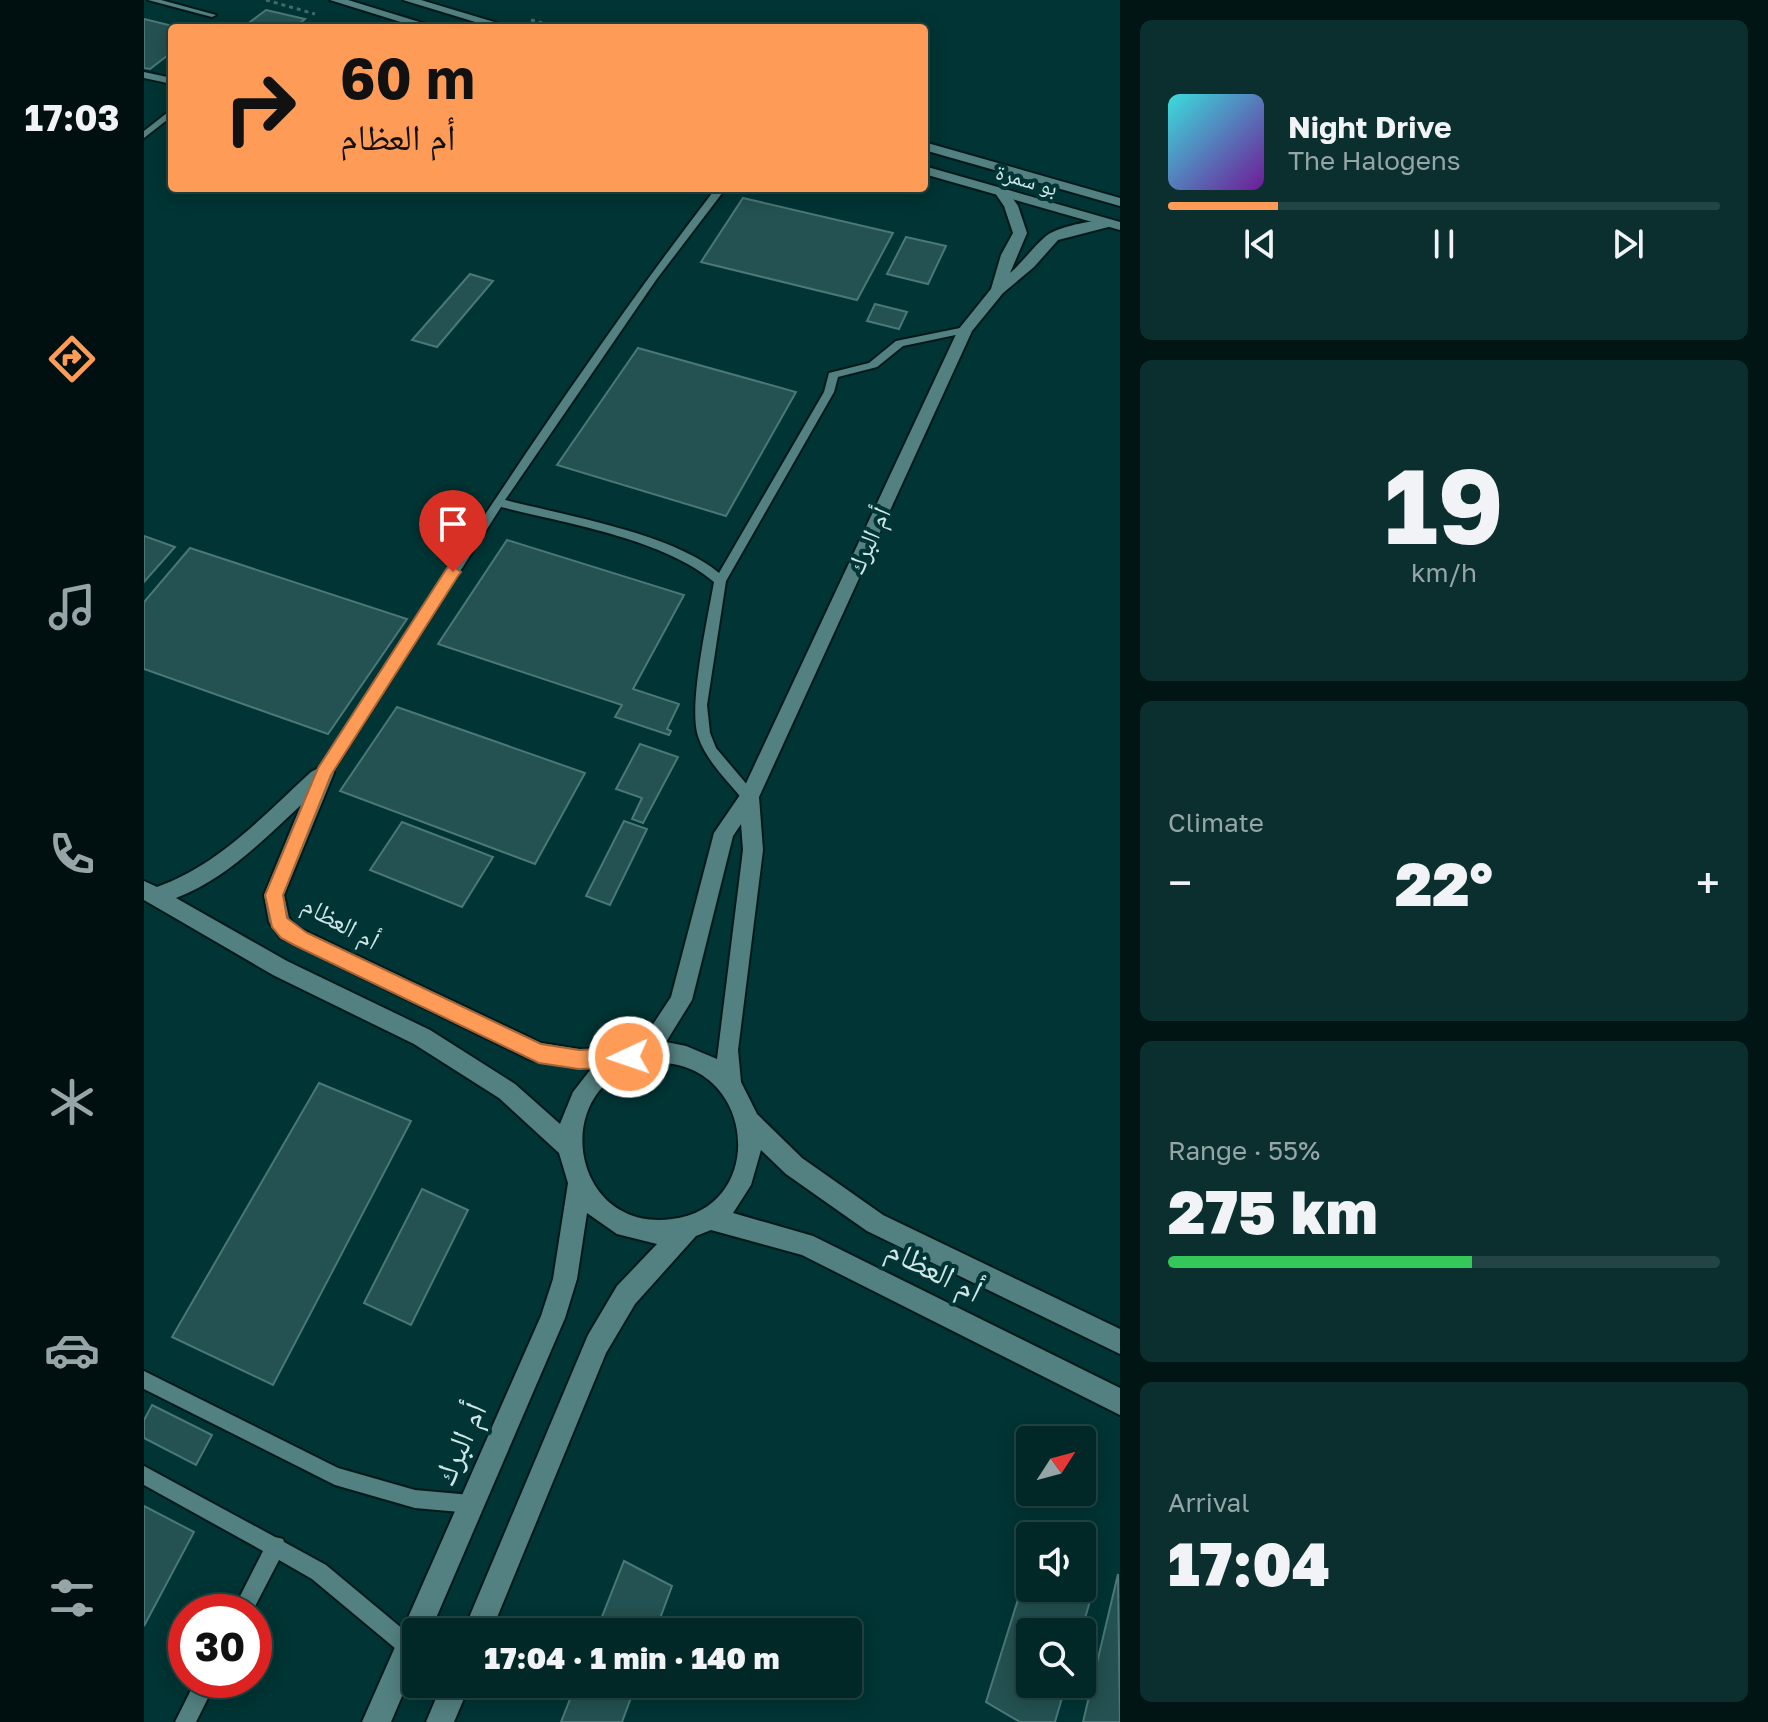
<!DOCTYPE html>
<html lang="en">
<head>
<meta charset="utf-8">
<style>
  body { margin:0; font-family:"Golos Text","Noto Naskh Arabic",sans-serif; background:#0b2f2f; color:#f1f3f6; height:100vh; display:flex; flex-direction:column; font-size:30px; white-space:nowrap }
  * { box-sizing:border-box; margin:0 }
  p { font-size:26px; color:#96a5a7 }
  .icon { flex:none; width:44px; height:44px; fill:none; stroke:currentColor; stroke-width:2; stroke-linecap:round; stroke-linejoin:round }
  .map { position:relative; flex:1; overflow:hidden }
  .sheet { display:flex; flex-direction:column; gap:20px; padding:20px; background:#011515; width:648px }
  .sheet>* { flex:none }
  .top-card { position:absolute; left:24px; top:24px; width:760px; height:168px; border-radius:8px; box-shadow:0 4px 20px #0003,0 0 0 2px #234444; background:#fe9c57; color:#111; overflow:hidden }
  .needle { width:52px; rotate:54deg }
  .controls { position:absolute; left:872px; top:1426px; display:grid; gap:16px }
  .controls a { display:grid; place-items:center; width:80px; height:80px; border-radius:8px; background:#012727; box-shadow:0 4px 20px #0003,0 0 0 2px #234444; font-size:40px }
  .speed { position:absolute; left:24px; top:1594px; display:flex; gap:16px; font-size:40px; font-weight:700; text-align:center }
  .speed>* { display:grid; place-content:center; width:104px; height:104px; border-radius:50%; background:#012727; box-shadow:0 4px 20px #0003,0 0 0 2px #234444; line-height:1 }
  .speed .limit { border:12px solid #d22; background:#fff; color:#111 }
  .pin { position:absolute; display:grid; place-items:center; width:68px; height:68px; color:#fff; margin:-82px -34px; border-radius:50% 50% 50% 0; rotate:-45deg; box-shadow:0 0 8px #0007 }
  .pin .icon { rotate:45deg }
  .me { position:absolute; width:88px; margin:-44px; rotate:267deg; stroke-linejoin:round; filter:drop-shadow(0 0 6px #0008) }
  .turn { display:flex; align-items:center; gap:28px; height:168px; padding:0 40px; font-size:36px }
  .turn .icon { width:104px; height:104px; stroke-width:2.5 }
  .turn b { display:block; font-size:56px; line-height:68px }
  .big { font-size:60px; font-weight:800; line-height:1.1 }
  .sheet .widget { flex:1; display:flex; flex-direction:column; justify-content:center; gap:12px; min-width:0; padding:0 28px; border-radius:12px; background:#0b2f2f }
  .sheet .dial { align-items:center; gap:0 }
  .dial b { font-size:104px; line-height:1 }
  .song { display:flex; align-items:center; gap:24px }
  .cover { width:96px; height:96px; border-radius:12px; background:linear-gradient(135deg,hsl(180 70% 55%),hsl(280 70% 35%)) }
  .played { height:8px; border-radius:4px; background:linear-gradient(90deg,#fe9c57 20%,#234444 20%) }
  .keys { display:flex; justify-content:space-around; direction:ltr }
  .heat { display:flex; justify-content:space-between; align-items:center; font-size:44px; direction:ltr }
  .charge { height:12px; border-radius:6px; background:linear-gradient(90deg,#34c759 55%,#234444 0) }
  .trip { position:absolute; left:258px; top:1618px; width:460px; height:80px; border-radius:8px; background:#012727; box-shadow:0 4px 20px #0003,0 0 0 2px #234444; font-weight:800; line-height:80px; text-align:center }
  main { display:flex; flex:1; min-height:0 }
  .dock { display:flex; flex-direction:column; width:144px; justify-content:space-around; align-items:center; background:#001010; color:#96a5a7 }
  .dock .icon { width:56px; height:56px }
  .dock .current { color:#fe9c57 }
  .dock b { font-size:36px; color:#f1f3f6 }
  .map>svg:first-child { display:block }
</style>
</head>
<body>
<main>
<nav class="dock">
<b>17:03</b>
<svg class="icon current" aria-label="directions" viewBox="0 0 24 24"><path d="M12 3l9 9-9 9-9-9zM9 14v-3h6M13 9l2 2-2 2"/></svg>
<svg class="icon" aria-label="music" viewBox="0 0 24 24"><path d="M9 18V5l10-2v13"/><circle cx="6" cy="18" r="3"/><circle cx="16" cy="16" r="3"/></svg>
<svg class="icon" aria-label="phone" viewBox="0 0 24 24"><path d="M5 4h4l2 5-3 2q2 4 5 5l2-3 5 2v4C11 20 4 13 5 4z"/></svg>
<svg class="icon" aria-label="climate" viewBox="0 0 24 24"><path d="M12 3v18M4 7l16 10M4 17L20 7"/></svg>
<svg class="icon" aria-label="car" viewBox="0 0 24 24"><path d="M5 17H2v-5l4-1 3-4h7l3 4 3 1v5h-3M9 17h6M6 11h13"/><circle cx="7" cy="17" r="2"/><circle cx="17" cy="17" r="2"/></svg>
<svg class="icon" aria-label="filters" viewBox="0 0 24 24"><path d="M4 7h16M4 17h16"/><circle cx="9" cy="7" r="2"/><circle cx="15" cy="17" r="2"/></svg>
</nav>
<div class="map">
<svg width="976" height="1722" viewBox="0 0 976 1722">
  <rect width="100%" height="100%" fill="#013434"/>
  <g fill="#245151" stroke="#4b7777" stroke-width="2">
    <path d="M 122,10 L 161,19 L 150,28 L 98,28 Z"/>
    <path d="M 0,19 L 37,28 L 28,28 L 28,52 L 6,69 L 0,68 Z"/>
    <path d="M 599,198 L 749,233 L 713,300 L 557,262 Z"/>
    <path d="M 762,237 L 802,246 L 784,284 L 743,274 Z"/>
    <path d="M 326,274 L 349,281 L 293,347 L 268,340 Z"/>
    <path d="M 731,304 L 763,312 L 755,329 L 723,321 Z"/>
    <path d="M 494,348 L 652,392 L 582,516 L 413,465 Z"/>
    <path d="M 0,536 L 31,547 L 0,582 Z"/>
    <path d="M 363,540 L 540,595 L 489,689 L 535,704 L 523,729 L 527,731 L 525,735 L 471,717 L 478,705 L 294,644 Z"/>
    <path d="M 46,548 L 263,619 L 184,734 L 0,669 L 0,602 Z"/>
    <path d="M 253,707 L 441,773 L 391,864 L 196,791 Z"/>
    <path d="M 496,744 L 534,757 L 499,823 L 488,819 L 498,798 L 472,789 Z"/>
    <path d="M 480,821 L 503,829 L 466,905 L 442,896 Z"/>
    <path d="M 258,822 L 349,857 L 318,907 L 226,870 Z"/>
    <path d="M 175,1083 L 267,1121 L 129,1385 L 28,1337 Z"/>
    <path d="M 278,1189 L 324,1210 L 267,1325 L 220,1303 Z"/>
    <path d="M 8,1405 L 68,1435 L 52,1465 L 0,1438 L 0,1420 Z"/>
    <path d="M 0,1506 L 50,1532 L 0,1626 Z"/>
    <path d="M 480,1561 L 528,1586 L 511,1632 L 452,1632 Z"/>
    <path d="M 886,1561 L 886,1588 L 938,1588 L 938,1577 L 951,1584 L 937,1632 L 886,1632 L 886,1684 L 922,1684 L 911,1722 L 876,1722 L 842,1702 Z"/>
    <path d="M 974,1574 L 976,1722 L 939,1722 Z"/>
    <path d="M 432,1684 L 492,1684 L 478,1722 L 417,1722 Z"/>
  </g>
  <g fill="none" stroke-linecap="round" stroke-linejoin="round">
    <defs>
      <g id="service">
        <path d="M 4,0 L 17,0 L 72,15 L 68,17 Z"/>
        <path d="M 0,72 L 28,78 L 28,84 L 0,78 Z"/>
        <path d="M 28,109 L 28,116 L 0,138 L 0,131 Z"/>
        <path d="M 572,188 L 582,188 L 512,280 L 361,500 C 420,515 530,534 575,573 L 680,392 L 685,373 L 725,363 L 752,341 L 821,327 L 826,330 L 821,333 L 759,346 L 733,367 L 694,377 L 690,392 L 582,581 L 563,705 L 566,733 L 572,748 L 610,793 L 612,797 L 610,801 L 600,801 C 584,781 562,761 554,736 C 544,706 564,617 570,582 C 520,539 421,523 357,507 L 185,777 L 175,777 L 173,773 L 175,769 C 303,572 429,374 572,188 Z"/>
        <path d="M 0,1371 L 194,1468 L 271,1490 L 327,1495 L 334,1497 L 336,1504 L 334,1511 L 327,1513 L 271,1508 L 191,1485 L 0,1389 Z"/>
        <path d="M 0,1466 L 131,1537 L 139,1539 L 140,1542 L 182,1565 L 272,1640 L 272,1654 L 265,1657 L 258,1654 L 168,1579 L 135,1560 L 108,1612 L 88,1612 L 119,1551 L 0,1485 Z"/>
        <path d="M 52,1680 L 73,1680 L 52,1722 L 31,1722 Z"/>
      </g>
      <g id="minor">
        <path d="M 858,189 L 863,190 L 874,206 L 883,233 L 866,273 C 879,262 889,247 902,236 C 914,226 964,215 976,224 L 914,240 L 890,267 L 859,293 L 828,331 L 615,797 L 619,850 L 594,1050 L 597,1082 L 613,1114 L 658,1158 L 739,1215 L 976,1329 L 976,1354 L 723,1231 L 642,1174 L 617,1150 L 607,1185 L 589,1213 L 669,1236 L 976,1388 L 976,1415 L 658,1255 L 567,1230 L 552,1236 L 491,1304 L 462,1353 L 347,1632 L 319,1632 L 444,1335 L 473,1286 L 513,1244 L 473,1234 L 443,1213 L 433,1279 L 421,1318 L 286,1632 L 272,1632 L 272,1663 L 247,1722 L 218,1722 L 397,1316 L 409,1279 L 424,1183 L 415,1153 L 355,1098 L 270,1044 L 129,975 L 0,900 L 0,881 L 13,887 C 75,865 119,816 167,772 L 180,765 L 187,768 L 190,773 L 140,895 L 145,918 L 151,926 L 397,1043 L 435,1049 L 480,1049 L 496,1044 L 527,997 L 570,833 L 598,792 L 814,330 L 847,289 L 857,255 L 869,233 L 860,206 L 851,193 ZM 157,805 L 120,895 L 125,922 L 137,938 L 387,1060 L 447,1069 L 429,1092 L 416,1124 L 371,1084 L 286,1030 L 143,961 L 32,898 C 82,879 118,841 157,805 ZM 597,824 L 599,850 L 573,1059 L 542,1046 L 522,1042 L 548,1000 L 589,836 ZM 507,1063 C 612,1057 626,1207 528,1219 C 423,1233 403,1078 507,1063 Z"/>
        <path d="M 298,1684 L 326,1684 L 310,1722 L 282,1722 Z"/>
      </g>
      <g id="tertiary">
        <path d="M 186,0 L 204,0 L 295,28 L 276,28 Z"/>
        <path d="M 259,0 L 277,0 L 370,28 L 351,28 Z"/>
        <path d="M 780,142 L 976,198 L 976,206 L 780,150 Z"/>
        <path d="M 780,166 L 976,222 L 976,230 L 780,174 Z"/>
      </g>
    </defs>
    <use href="#service" stroke="#021919" stroke-width="4"/>
    <use href="#minor" stroke="#021919" stroke-width="4"/>
    <use href="#tertiary" stroke="#021919" stroke-width="4"/>
    <g stroke="#406b6b" stroke-width="3" stroke-dasharray="4 4" stroke-linecap="butt">
      <path d="M 122,0 L 171,14"/>
      <path d="M 387,20 L 417,28"/>
      <path d="M 757,188 L 771,192"/>
    </g>
    <use href="#service" fill="#538080" fill-rule="evenodd"/>
    <use href="#minor" fill="#538080" fill-rule="evenodd"/>
    <use href="#tertiary" fill="#538080" fill-rule="evenodd"/>
  </g>
  <path fill="#fe9c57" stroke="#a56539" stroke-width="2" d="M 309,566 L 317,572 L 314,576 L 187,775 L 139,895 L 143,918 L 163,933 L 397,1044 L 435,1050 L 485,1048 L 492,1051 L 495,1057 L 492,1064 L 485,1067 L 435,1069 L 395,1063 L 150,945 L 137,938 L 128,927 L 121,895 L 174,768 L 303,568 Z"/>
  <g text-anchor="middle" dominant-baseline="central" stroke-width="8" stroke-linejoin="round" paint-order="stroke">
    <g font-size="22" fill="#cfe6e6" stroke="#013434">
      <text transform="translate(883 179) rotate(16)">بو سمرة</text>
    </g>
    <g font-size="26" fill="#cfe6e6" stroke="#013434">
      <text transform="translate(724 540) rotate(-65)">أم البرك</text>
      <text transform="translate(197 922) rotate(29)">أم العظام</text>
    </g>
    <g font-size="32" fill="#cfe6e6" stroke="#013434">
      <text transform="translate(791 1269) rotate(27)">أم العظام</text>
      <text transform="translate(315 1443) rotate(-66)">أم البرك</text>
    </g>
  </g>
</svg>
<div class="controls">
<a><svg class="needle" viewBox="-14 -14 28 28"><path d="M0-13l5 13h-10z" fill="#e53935"/><path d="M0 13l5-13h-10z" fill="#96a5a7"/></svg></a>
<a><svg class="icon" aria-label="sound" viewBox="0 0 24 24"><path d="M4 9h4l5-4v14l-5-4H4zM17 9q2 3 0 6"/></svg></a>
<a><svg class="icon" aria-label="search" viewBox="0 0 24 24"><circle cx="10" cy="10" r="6"/><path d="M15 15l6 6"/></svg></a>
</div>
<div class="speed"><div class="limit">30</div></div>
<div class="pin" style="left:309px;top:572px;background:#d93025"><svg class="icon" aria-label="arrive" viewBox="0 0 24 24"><path d="M6 21V4h12l-3 4 3 4H6"/></svg></div>
<svg class="me" style="left:485px;top:1057px" viewBox="-20 -20 40 40"><circle r="17" fill="#fe9c57" stroke="#fff" stroke-width="3"/><path d="M0-11L8 9 0 5-8 9z" fill="#fff"/></svg>
<div class="trip">17:04 · 1 min · 140 m</div>
<div class="top-card">
<div class="turn"><svg class="icon" aria-label="right" viewBox="0 0 24 24"><path d="M7 20v-9h11M14 6l5 5-5 5"/></svg><div><b>60 m</b>أم العظام</div></div>
</div>
</div>
<section class="sheet">
<div class="widget">
<div class="song"><i class="cover"></i><div><b>Night Drive</b><p>The Halogens</p></div></div>
<div class="played"></div>
<div class="keys"><svg class="icon" aria-label="previous" viewBox="0 0 24 24"><path d="M18 5L8 12l10 7zM5 5v14"/></svg><svg class="icon" aria-label="pause" viewBox="0 0 24 24"><path d="M8 5v14M16 5v14"/></svg><svg class="icon" aria-label="next" viewBox="0 0 24 24"><path d="M6 5l10 7-10 7zM19 5v14"/></svg></div>
</div>
<div class="widget dial"><b>19</b><p>km/h</p></div>
<div class="widget"><p>Climate</p>
<div class="heat"><a>−</a><b class="big">22°</b><a>+</a></div>
</div>
<div class="widget"><p>Range · 55%</p><b class="big">275 km</b><div class="charge"></div></div>
<div class="widget"><p>Arrival</p><b class="big">17:04</b></div>
</section>
</main>
</body>
</html>
